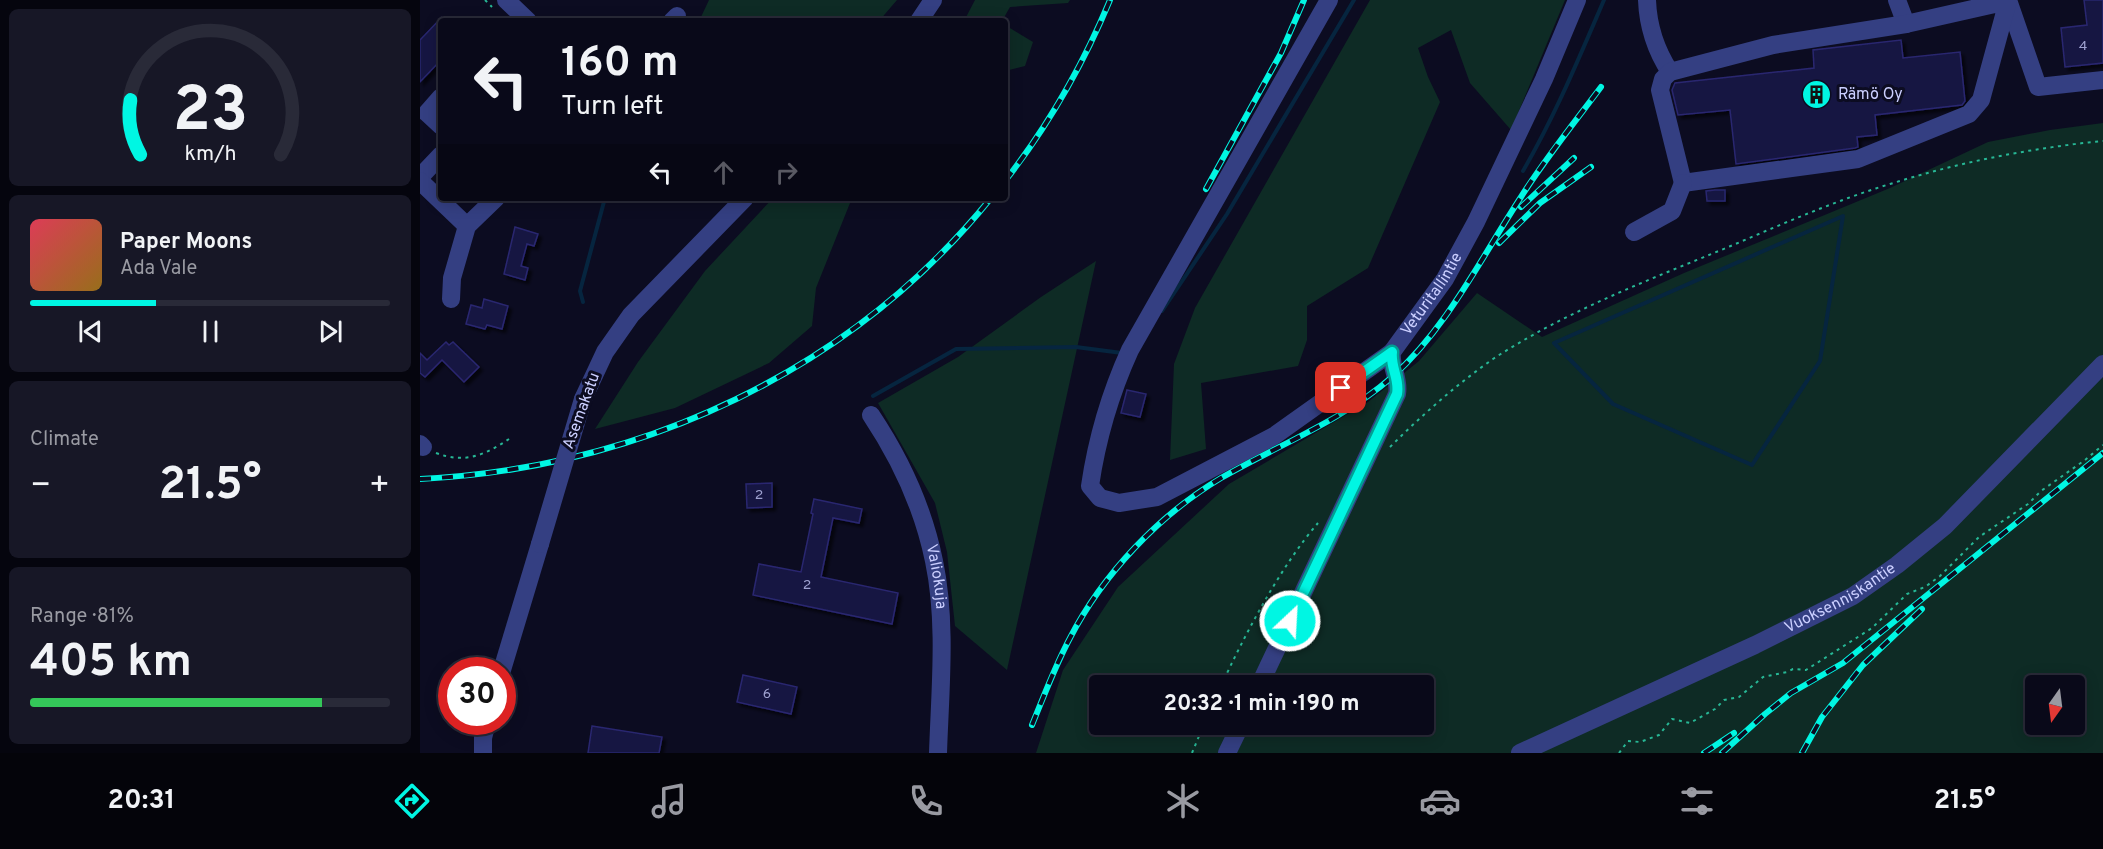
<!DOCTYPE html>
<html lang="en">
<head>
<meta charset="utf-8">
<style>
  body { margin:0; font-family:Overpass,sans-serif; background:#171726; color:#f1f3f6; height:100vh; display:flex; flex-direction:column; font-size:22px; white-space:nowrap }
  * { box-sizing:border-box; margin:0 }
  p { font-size:20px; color:#999aa2 }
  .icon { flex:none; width:33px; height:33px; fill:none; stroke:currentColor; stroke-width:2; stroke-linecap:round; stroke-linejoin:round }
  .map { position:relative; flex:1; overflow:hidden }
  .details { display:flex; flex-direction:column; gap:9px; padding:9px; background:#05050e; width:420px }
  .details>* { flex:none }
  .top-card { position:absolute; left:18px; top:18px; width:570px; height:183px; border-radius:6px; box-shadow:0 3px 15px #0003,0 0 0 2px #292a38; background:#090919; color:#f1f3f6; overflow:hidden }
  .needle { width:39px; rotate:194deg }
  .buttons { position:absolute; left:1605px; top:675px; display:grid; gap:12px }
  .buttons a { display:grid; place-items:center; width:60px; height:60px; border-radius:6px; background:#090919; box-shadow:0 3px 15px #0003,0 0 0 2px #292a38; font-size:30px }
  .speed { position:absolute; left:18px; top:657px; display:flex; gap:12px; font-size:30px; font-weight:700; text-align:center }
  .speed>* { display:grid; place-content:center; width:78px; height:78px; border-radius:50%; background:#090919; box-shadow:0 3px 15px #0003,0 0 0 2px #292a38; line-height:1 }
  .speed .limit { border:9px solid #d22; background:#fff; color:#111 }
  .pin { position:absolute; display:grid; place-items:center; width:51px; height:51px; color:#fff; margin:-26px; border-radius:12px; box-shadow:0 3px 9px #0006 }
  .me { position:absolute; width:66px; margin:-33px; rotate:25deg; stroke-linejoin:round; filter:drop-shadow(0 0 4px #0008) }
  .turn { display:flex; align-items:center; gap:21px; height:126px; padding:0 24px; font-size:27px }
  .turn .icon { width:78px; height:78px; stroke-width:2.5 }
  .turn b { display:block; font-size:42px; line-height:51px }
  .lanes { display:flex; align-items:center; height:57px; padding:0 24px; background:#0003; justify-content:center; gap:30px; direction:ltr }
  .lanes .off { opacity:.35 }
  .big { font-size:45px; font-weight:700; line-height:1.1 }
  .details .widget { flex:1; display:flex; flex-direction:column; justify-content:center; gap:9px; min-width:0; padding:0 21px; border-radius:9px; background:#171726 }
  .details .dial { align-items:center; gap:0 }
  .dial svg { height:156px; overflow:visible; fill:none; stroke:#292a38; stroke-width:7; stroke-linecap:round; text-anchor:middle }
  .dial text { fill:#f1f3f6; stroke:none }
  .song { display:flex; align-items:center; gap:18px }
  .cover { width:72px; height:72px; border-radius:9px; background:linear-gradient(135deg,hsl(350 70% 55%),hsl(40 70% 35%)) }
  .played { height:6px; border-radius:3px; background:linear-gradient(90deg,#00f6e3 35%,#292a38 35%) }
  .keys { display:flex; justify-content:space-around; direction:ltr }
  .heat { display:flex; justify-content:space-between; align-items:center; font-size:33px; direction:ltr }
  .charge { height:9px; border-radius:4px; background:linear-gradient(90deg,#34c759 81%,#292a38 0) }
  .trip { position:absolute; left:669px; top:675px; width:345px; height:60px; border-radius:6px; background:#090919; box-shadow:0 3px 15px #0003,0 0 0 2px #292a38; font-weight:700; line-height:60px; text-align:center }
  .tabs { display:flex; height:96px; justify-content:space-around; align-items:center; background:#04040a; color:#999aa2 }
  .tabs .icon { width:42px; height:42px }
  .tabs .current { color:#00f6e3 }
  .tabs b { font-size:27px; color:#f1f3f6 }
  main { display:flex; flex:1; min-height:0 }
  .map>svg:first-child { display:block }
</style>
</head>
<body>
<main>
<section class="details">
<div class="widget dial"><svg viewBox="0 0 100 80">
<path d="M14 69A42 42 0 1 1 86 69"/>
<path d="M14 69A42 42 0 0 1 9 41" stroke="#00f6e3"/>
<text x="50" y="56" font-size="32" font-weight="700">23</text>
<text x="50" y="72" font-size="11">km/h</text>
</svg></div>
<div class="widget">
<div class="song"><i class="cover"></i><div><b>Paper Moons</b><p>Ada Vale</p></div></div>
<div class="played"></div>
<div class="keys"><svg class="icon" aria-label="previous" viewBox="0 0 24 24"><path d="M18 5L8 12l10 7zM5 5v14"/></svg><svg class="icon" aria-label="pause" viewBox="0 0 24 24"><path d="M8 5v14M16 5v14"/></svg><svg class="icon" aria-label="next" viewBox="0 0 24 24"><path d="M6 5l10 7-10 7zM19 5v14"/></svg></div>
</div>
<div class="widget"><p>Climate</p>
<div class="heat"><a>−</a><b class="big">21.5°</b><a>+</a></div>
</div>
<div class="widget"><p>Range · 81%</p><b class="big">405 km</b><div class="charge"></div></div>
</section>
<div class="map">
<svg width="1683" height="753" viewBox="0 0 1683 753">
  <defs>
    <filter id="shadow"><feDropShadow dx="3.5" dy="3.5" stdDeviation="1.5" flood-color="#0009"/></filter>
  </defs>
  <rect width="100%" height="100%" fill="#0c0c21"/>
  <g fill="#0e2b25" fill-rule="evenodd">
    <path d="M 289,0 L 477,0 L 459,21 L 276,21 L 281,17 Z"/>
    <path d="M 555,0 L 650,0 L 648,3 L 590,7 L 582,21 L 544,21 Z"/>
    <path d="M 950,0 L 1145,0 L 1091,130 L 1050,83 L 1031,30 L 998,48 L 1008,77 L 1020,102 L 948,268 L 887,306 L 887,340 L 878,366 L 781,383 L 786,449 L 750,460 L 754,364 L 775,308 Z"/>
    <path d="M 585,25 L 613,42 L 605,66 L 589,70 L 585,67 Z"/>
    <path d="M 1683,123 L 1683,753 L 616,753 L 643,670 L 698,587 L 809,484 L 948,402 L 999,361 L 1057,293 L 1122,337 L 1264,273 L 1470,188 L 1568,142 L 1630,130 ZM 680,686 L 1004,686 L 1004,724 L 680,724 ZM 1616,686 L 1654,686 L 1654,724 L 1616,724 Z"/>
    <path d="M 353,198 L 432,198 L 396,288 L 392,326 L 349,363 L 255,408 L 175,429 L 218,362 L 285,271 Z"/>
    <path d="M 676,261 L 587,670 L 535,626 L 527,552 L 515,503 L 458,403 L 538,357 L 621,297 Z"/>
  </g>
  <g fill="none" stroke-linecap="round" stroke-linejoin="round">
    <g stroke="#06253f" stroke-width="4">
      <path d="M 1103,171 C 1135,116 1159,58 1184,0"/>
      <path d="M 1423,216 L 1400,361 L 1332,465 L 1193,404 L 1134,343 Z"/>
      <path d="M 163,302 L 160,291 L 185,198"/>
      <path d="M 742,311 L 807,214 L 934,0"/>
      <path d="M 453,396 L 536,349 L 656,347 L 702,353"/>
    </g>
  </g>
  <g fill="#181743" stroke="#292770" stroke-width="1.5" filter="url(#shadow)">
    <path d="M 1664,0 L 1683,0 L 1683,63 L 1645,67 L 1641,28 L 1667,25 Z"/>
    <path d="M 21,18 L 21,60 L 0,82 L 0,40 Z"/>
    <path d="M 1481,40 L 1483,58 L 1540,52 L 1545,101 L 1542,105 L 1455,115 L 1457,135 L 1437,137 L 1438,147 L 1435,148 L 1316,164 L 1310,110 L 1258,115 L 1252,90 L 1255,83 L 1394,68 L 1393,50 Z"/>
    <path d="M 1295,190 L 1305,190 L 1305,201 L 1287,201 L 1286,191 Z"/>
    <path d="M 95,227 L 118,234 L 114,246 L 107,244 L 101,266 L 108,268 L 105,280 L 84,274 Z"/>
    <path d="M 64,299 L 88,306 L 82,329 L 67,325 L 65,329 L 46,324 L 51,305 L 62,308 Z"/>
    <path d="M 26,342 L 29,345 L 33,342 L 59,367 L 44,382 L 22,360 L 5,377 L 0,373 L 0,353 L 7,360 Z"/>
    <path d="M 707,390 L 726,394 L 720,417 L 701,413 Z"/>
    <path d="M 352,483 L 352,507 L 327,508 L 326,484 Z"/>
    <path d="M 394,499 L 442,509 L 439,523 L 413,518 L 401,577 L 478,593 L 472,624 L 333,595 L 339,564 L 381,572 L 393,514 L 391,513 Z"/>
    <path d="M 323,675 L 377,687 L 371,714 L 317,702 Z"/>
    <path d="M 172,726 L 242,737 L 239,753 L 168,753 Z"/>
  </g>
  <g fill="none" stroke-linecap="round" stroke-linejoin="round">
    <g stroke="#27b795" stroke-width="2" stroke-dasharray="3 4.5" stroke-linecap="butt">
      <path d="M 65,0 L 72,7"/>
      <path d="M 970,447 C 1002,415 1036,385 1073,359 C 1145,312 1226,281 1306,248 C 1360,225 1414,201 1470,184 C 1540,162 1611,148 1683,141"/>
      <path d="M 16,453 C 45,464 65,455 89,439"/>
      <path d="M 801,686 C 825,634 861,566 898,523"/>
      <path d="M 772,753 L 784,724"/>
      <path d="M 1199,753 L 1208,741 L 1220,742 L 1239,735 L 1252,719 L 1270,723 L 1295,709 L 1304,700 L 1319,697 L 1343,677 L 1367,672 L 1373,669 L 1386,670 L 1452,628 L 1487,594 L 1505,587 L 1520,576 L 1559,537 L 1608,504 L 1621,491 L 1665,460 L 1683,445"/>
    </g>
    <g stroke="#343f82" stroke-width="18">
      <path d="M 86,0 L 108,21"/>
      <path d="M 909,0 L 710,350 C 690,394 677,438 670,486 L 680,498 L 699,503 L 737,497 L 854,436 L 972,352"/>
      <path d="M 1227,0 C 1228,27 1235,49 1250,72"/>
      <path d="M 1477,0 L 1486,24"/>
      <path d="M 1588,0 L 1618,87 L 1683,80"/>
      <path d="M 1588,1 L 1561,100 L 1549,114 L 1438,159 L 1263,183 L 1240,90 L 1243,79 L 1250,72 L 1353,45 L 1486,24 Z"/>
      <path d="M 252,21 L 257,16"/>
      <path d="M 499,21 L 513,0"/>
      <path d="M 21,97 L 7,113 L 21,126"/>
      <path d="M 0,177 L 21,155"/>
      <path d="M 0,181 L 47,226"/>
      <path d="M 1214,232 L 1252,211 L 1263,183"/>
      <path d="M 31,299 L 32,278 L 47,226 L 76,198"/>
      <path d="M 163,399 L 185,352 L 211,315 L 325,198"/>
      <path id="s1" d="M 451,415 C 481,460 503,507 514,561 C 527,623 520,690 518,753"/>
      <path d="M 0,444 L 3,447"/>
      <path d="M 82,670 L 120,544"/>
      <path id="s2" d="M 839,686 L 977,394 C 980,379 970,367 972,352 L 1025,279 L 1056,222 L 1124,79 L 1157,0"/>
      <path d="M 63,753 L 63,738 L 67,722"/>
      <path d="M 807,753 L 821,724"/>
      <path id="s3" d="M 1100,753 L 1335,645 L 1433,596 L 1477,565 L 1525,526 L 1683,364"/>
    </g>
    <defs>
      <g id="rail">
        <path d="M 585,181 C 628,126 663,65 690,0"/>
        <path d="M 786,189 L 861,53 L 884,0"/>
        <path d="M 1101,207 L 1154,158"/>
        <path d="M 1079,243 L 1120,203 L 1171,167"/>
        <path d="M 0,479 C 221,468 431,371 571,198"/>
        <path d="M 612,725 C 624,696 635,666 650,638 C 683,574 739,515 801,478 C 858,445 922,421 972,377 C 1027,328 1061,258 1101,197 C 1125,159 1154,123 1181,87"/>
        <path d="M 1284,753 L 1314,733"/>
        <path d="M 1302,753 L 1345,714 L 1371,693 L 1423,663 L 1683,453"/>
        <path d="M 1382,753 L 1402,717 L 1443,665 L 1502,609"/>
      </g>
    </defs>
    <use href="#rail" stroke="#00f6e3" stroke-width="6"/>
    <use href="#rail" stroke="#0c0c21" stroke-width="4" stroke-dasharray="11" stroke-linecap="butt"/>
    <path stroke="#343f82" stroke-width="18" d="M 120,544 L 163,399"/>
  </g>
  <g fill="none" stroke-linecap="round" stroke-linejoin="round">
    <defs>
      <path id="route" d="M 870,621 L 977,394 C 980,379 970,367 972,352 L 921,388"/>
    </defs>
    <use href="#route" stroke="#00a094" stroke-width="15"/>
    <use href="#route" stroke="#00f6e3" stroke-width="10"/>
  </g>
  <defs>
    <symbol id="building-disc" viewBox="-11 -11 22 22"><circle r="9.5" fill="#00f6e3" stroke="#0c0c21"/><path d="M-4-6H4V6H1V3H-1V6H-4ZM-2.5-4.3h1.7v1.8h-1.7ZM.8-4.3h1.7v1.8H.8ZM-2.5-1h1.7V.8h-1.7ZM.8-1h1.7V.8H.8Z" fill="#111"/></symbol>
  </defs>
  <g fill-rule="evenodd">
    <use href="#building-disc" x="1380" y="78" width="33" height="33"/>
  </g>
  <g text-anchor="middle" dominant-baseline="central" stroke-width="6" stroke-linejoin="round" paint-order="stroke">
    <g font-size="14" fill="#9ea1d0">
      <text x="1663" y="46">4</text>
      <text x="339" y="495">2</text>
      <text x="387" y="585">2</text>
      <text x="347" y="694">6</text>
    </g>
    <g font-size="16" fill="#cbcfff" stroke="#0c0c21" text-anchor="start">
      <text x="1418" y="95">Rämö Oy</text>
    </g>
    <g font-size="16" fill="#cbcfff" stroke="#0c0c21">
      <text stroke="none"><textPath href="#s2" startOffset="436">Veturitallintie</textPath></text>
      <text transform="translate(162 411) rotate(-70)">Asemakatu</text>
      <text stroke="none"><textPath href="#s1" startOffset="176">Valiokuja</textPath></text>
      <text stroke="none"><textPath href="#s3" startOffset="356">Vuoksenniskantie</textPath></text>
    </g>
  </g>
</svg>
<div class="buttons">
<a><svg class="needle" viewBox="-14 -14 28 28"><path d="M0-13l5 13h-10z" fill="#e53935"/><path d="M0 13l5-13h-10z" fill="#999aa2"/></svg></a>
</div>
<div class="speed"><div class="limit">30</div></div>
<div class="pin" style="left:921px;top:388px;background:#d93025"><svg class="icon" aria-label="arrive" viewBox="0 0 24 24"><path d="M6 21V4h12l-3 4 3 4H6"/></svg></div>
<svg class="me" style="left:870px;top:621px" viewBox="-20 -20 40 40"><circle r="17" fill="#00f6e3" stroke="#fff" stroke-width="3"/><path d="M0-11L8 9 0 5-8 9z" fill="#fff"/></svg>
<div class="trip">20:32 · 1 min · 190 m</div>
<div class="top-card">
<div class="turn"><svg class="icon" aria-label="left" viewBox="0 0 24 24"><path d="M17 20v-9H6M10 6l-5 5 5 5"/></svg><div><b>160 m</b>Turn left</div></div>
<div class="lanes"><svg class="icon" aria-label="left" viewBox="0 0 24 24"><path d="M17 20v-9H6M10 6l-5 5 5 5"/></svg><svg class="icon off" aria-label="ahead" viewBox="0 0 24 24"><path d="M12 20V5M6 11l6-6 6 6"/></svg><svg class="icon off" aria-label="right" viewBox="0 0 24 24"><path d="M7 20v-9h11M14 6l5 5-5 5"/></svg></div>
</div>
</div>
</main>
<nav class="tabs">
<b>20:31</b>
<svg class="icon current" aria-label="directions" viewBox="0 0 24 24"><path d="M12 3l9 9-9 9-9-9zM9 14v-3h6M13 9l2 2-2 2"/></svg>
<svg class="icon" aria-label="music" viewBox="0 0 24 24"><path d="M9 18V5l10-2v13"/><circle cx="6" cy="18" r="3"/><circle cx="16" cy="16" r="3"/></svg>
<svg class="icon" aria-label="phone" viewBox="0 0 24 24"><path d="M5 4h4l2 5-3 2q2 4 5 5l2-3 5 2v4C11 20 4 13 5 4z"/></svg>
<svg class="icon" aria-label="climate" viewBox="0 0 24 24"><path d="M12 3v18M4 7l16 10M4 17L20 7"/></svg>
<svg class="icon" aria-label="car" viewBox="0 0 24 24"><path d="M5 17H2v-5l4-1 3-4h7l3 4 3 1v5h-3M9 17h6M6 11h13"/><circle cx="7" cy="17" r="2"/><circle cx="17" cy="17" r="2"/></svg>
<svg class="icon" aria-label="filters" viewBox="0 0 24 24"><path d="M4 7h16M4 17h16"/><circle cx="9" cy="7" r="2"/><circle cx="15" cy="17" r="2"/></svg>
<b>21.5°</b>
</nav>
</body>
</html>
